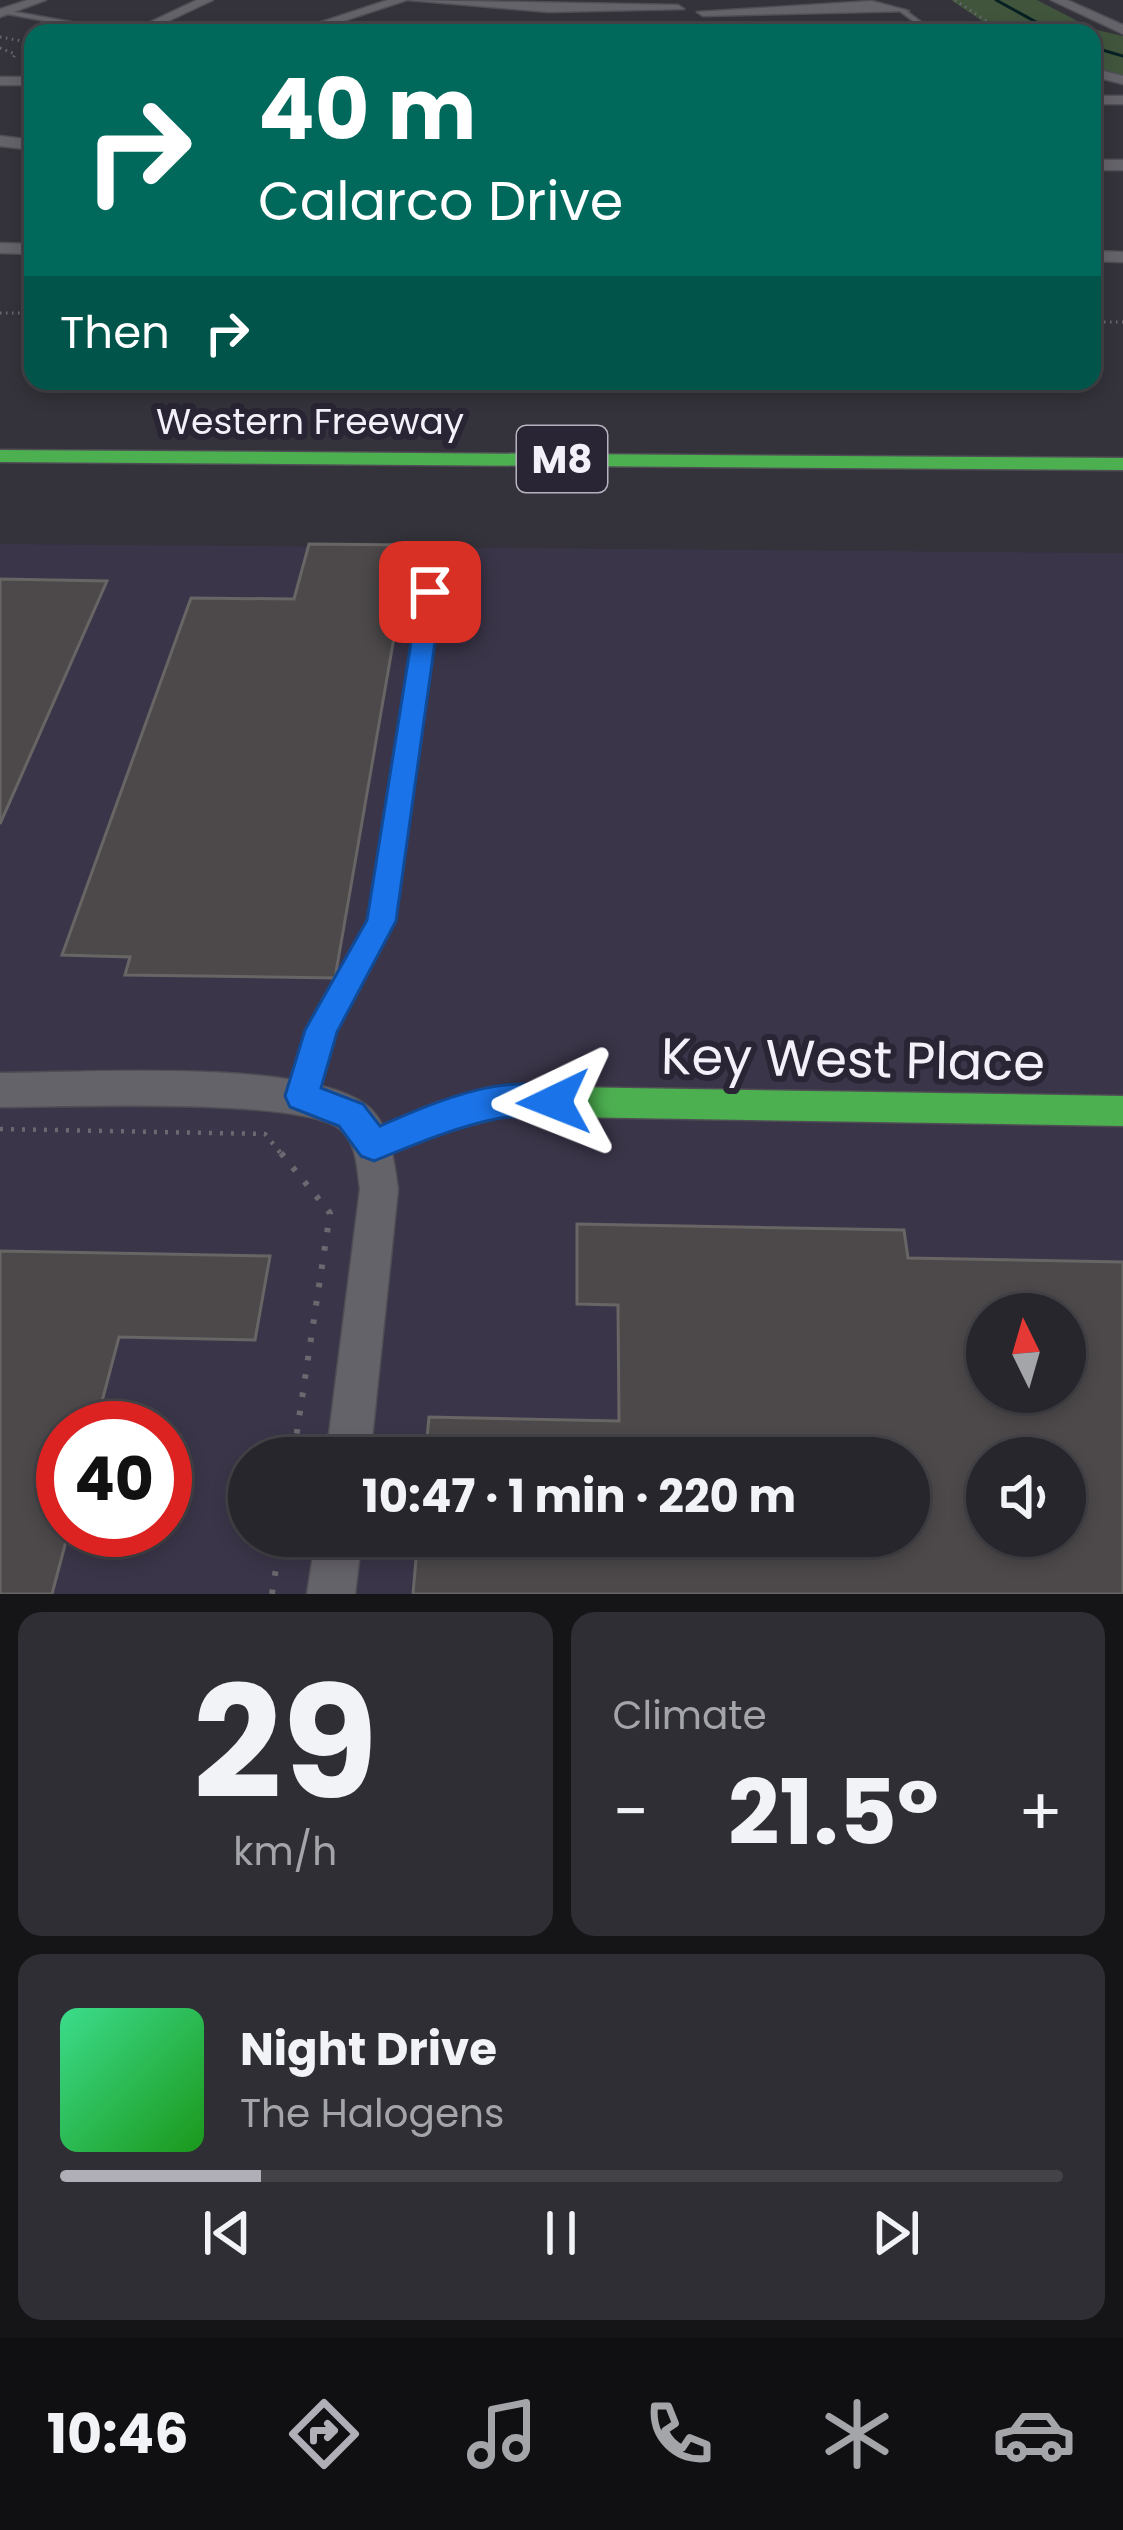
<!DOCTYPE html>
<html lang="en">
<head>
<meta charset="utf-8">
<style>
  body { margin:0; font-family:Poppins,sans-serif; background:#2f2e34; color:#f1f3f6; height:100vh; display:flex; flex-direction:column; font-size:45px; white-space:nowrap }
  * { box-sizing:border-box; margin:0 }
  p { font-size:39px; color:#a4a5a9 }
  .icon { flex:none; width:66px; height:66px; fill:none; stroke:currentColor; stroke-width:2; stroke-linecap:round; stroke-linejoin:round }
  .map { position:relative; height:1594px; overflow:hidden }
  .side { display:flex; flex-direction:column; gap:18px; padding:18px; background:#151518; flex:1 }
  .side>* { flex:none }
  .hud { position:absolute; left:24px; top:24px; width:1077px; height:366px; border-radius:24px; box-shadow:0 6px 18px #0003,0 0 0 3px #434348; background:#00695c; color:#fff; overflow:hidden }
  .needle { width:78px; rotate:355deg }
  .controls { position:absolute; left:966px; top:1293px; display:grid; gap:24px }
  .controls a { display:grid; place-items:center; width:120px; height:120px; border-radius:50%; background:#27262c; box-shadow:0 6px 18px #0003,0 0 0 3px #434348; font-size:60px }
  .speed { position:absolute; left:36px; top:1401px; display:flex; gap:24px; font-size:60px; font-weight:700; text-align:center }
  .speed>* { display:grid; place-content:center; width:156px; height:156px; border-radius:50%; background:#27262c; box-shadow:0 6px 18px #0003,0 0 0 3px #434348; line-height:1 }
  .speed .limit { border:18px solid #d22; background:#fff; color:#111 }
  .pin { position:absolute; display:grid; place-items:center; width:102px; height:102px; color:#fff; margin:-51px; border-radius:24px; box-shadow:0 6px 18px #0006 }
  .me { position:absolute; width:132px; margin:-66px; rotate:268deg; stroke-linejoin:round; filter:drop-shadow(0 0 9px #0008) }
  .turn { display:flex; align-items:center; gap:42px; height:252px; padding:0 36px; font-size:54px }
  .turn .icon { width:156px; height:156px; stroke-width:2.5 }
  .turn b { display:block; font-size:84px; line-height:102px }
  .then { display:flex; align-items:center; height:114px; padding:0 36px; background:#0003; gap:24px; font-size:45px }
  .big { font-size:90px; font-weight:700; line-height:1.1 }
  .side .card { flex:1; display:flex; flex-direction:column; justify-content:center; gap:18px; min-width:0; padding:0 42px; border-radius:24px; background:#2f2e34 }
  .side .dial { align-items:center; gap:0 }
  .dial b { font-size:156px; line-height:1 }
  .song { display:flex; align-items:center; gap:36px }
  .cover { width:144px; height:144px; border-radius:18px; background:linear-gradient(135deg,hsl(150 70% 55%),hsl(120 70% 35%)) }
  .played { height:12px; border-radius:6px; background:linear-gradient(90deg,#b0aeb7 20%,#434348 20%) }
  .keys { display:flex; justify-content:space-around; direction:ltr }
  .heat { display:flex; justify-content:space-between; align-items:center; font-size:66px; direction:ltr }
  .side .tiles { flex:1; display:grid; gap:18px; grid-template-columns:1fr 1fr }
  .card:last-child { grid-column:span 2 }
  .trip { position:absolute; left:228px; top:1437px; width:702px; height:120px; border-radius:60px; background:#27262c; box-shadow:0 6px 18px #0003,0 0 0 3px #434348; font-weight:700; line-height:120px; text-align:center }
  .tab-bar { display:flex; height:192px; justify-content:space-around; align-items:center; background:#100f12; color:#a4a5a9 }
  .tab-bar .icon { width:84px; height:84px }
  .tab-bar .current { color:#b0aeb7 }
  .tab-bar b { font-size:54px; color:#f1f3f6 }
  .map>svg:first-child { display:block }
</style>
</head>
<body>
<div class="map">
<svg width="1123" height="1594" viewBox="0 0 1123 1594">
  <rect width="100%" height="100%" fill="#34323a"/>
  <path fill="#3b3549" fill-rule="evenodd" d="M 0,544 L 1123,553 L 1123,1594 L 0,1594 ZM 987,1314 L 1065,1314 L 1065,1392 L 987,1392 ZM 63,1428 L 165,1428 L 165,1530 L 63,1530 ZM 249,1458 L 909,1458 L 909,1536 L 249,1536 ZM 987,1458 L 1065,1458 L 1065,1536 L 987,1536 Z"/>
  <path fill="#41553d" d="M 951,0 L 1037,0 L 1093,29 L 1123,36 L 1123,78 L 1092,70 L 1092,33 L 1000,33 Z"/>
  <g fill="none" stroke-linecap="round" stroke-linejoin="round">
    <g stroke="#072023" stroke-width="3">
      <path d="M 996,0 L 1056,33"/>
      <path d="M 1092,47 L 1123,56"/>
    </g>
  </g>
  <g fill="#4d494b" stroke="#686565" stroke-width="3" fill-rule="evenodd">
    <path d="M 309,544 L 410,545 L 335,978 L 125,975 L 130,957 L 62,955 L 191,598 L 294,599 Z"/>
    <path d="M 0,579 L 107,581 L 0,824 Z"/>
    <path d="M 577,1224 L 904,1230 L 908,1258 L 1123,1262 L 1123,1594 L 413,1594 L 418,1536 L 909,1536 L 909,1458 L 425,1458 L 429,1417 L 619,1421 L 618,1305 L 577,1304 ZM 987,1314 L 1065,1314 L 1065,1392 L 987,1392 ZM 987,1458 L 1065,1458 L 1065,1536 L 987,1536 Z"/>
    <path d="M 0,1251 L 270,1256 L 255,1340 L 119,1337 L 95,1428 L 63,1428 L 63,1530 L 69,1530 L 52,1594 L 0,1594 Z"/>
  </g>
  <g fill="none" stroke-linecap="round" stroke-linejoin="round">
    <defs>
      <g id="lane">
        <path d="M 4,10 L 122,31 L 125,33 L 111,33 L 2,13 Z"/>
        <path d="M 901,10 L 905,10 L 936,33 L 929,33 L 901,12 Z"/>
        <path d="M 430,588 L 436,592 L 389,921 L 329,1031 L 311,1096 L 309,1102 L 302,1104 L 295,1102 L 293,1096 L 312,1030 L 373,920 L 424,592 Z"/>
      </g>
      <g id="street">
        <path d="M 28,0 L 46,0 L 0,17 L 0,9 Z"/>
        <path d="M 197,0 L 213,0 L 143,33 L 127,33 Z"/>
        <path d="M 388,0 L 407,0 L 307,33 L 288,33 Z"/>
        <path d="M 408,0 L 678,5 L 684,9 L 548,12 Z"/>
        <path d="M 1051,0 L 1067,0 L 1123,25 L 1123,34 Z"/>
        <path d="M 872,1 L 909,11 L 703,16 L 697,12 Z"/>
        <path d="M 1092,68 L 1123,76 L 1123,84 L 1092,76 Z"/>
        <rect x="0" y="77" width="33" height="8"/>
        <rect x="1092" y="96" width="31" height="8"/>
        <path d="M 0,136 L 33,140 L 33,150 L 0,146 Z"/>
        <rect x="1092" y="160" width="31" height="10"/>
        <path d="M 0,243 L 33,244 L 33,254 L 0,253 Z"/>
        <path d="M 1092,251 L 1123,252 L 1123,262 L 1092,261 Z"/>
        <path d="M 0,1073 C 82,1073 303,1058 366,1105 C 390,1123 394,1161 398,1189 L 370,1458 L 326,1458 L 360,1189 C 357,1168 357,1143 340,1129 C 300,1097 61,1107 0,1107 Z"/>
        <path d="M 316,1536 L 362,1536 L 355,1594 L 307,1594 Z"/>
      </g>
      <g id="fast">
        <path d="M 0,450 L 1123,458 L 1123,470 L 0,462 Z"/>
        <path d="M 507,1086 L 1123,1096 L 1123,1126 L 507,1116 L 442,1132 L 373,1161 L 361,1156 L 356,1145 L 361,1134 L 439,1102 Z"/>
      </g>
    </defs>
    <use href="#lane" stroke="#504e55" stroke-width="3"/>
    <use href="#street" stroke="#504e55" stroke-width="3"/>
    <use href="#fast" stroke="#504e55" stroke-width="3"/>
    <g stroke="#6b6970" stroke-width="3" stroke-dasharray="1.5 4.5" stroke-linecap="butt">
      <path d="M 955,0 L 1004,33"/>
      <path d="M 0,37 L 33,43"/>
      <path d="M 0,48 L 15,54 L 12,61"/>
      <path d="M 0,313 L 33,313"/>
      <path d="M 1092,322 L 1123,322"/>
    </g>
    <path stroke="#6b6970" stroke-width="4.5" stroke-dasharray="3 8" stroke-linecap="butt" d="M 0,1129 L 265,1134 L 283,1156"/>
    <g stroke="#6b6970" stroke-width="6" stroke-dasharray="4.5 14" stroke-linecap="butt">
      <path d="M 281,1153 L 330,1213 L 293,1458"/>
      <path d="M 272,1594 L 281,1536"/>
    </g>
    <use href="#lane" fill="#65636a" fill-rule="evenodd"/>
    <use href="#street" fill="#65636a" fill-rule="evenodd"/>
    <use href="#fast" fill="#4caf50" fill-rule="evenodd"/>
  </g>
  <path fill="#1a73e8" stroke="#114b97" stroke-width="3" d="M 430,585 L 442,592 L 396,921 L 337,1032 L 321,1088 L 363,1104 L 380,1126 C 433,1103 508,1069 566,1091 L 571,1102 L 566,1113 C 545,1121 522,1114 500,1118 C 455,1127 416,1144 374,1161 L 361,1156 L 339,1126 L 290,1107 L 285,1096 L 305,1030 L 367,920 L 419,592 Z"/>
  <g text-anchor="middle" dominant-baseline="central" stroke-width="12" stroke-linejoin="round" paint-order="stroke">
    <g font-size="36" fill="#f3f0fa" stroke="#292534">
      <text x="310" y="421">Western Freeway</text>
    </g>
    <rect fill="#292534" stroke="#b6b3bf" stroke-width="3" x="517" y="426" width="90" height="66" rx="9"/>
    <g font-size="39" font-weight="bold" fill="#f3f0fa">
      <text x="562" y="459">M8</text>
    </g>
    <g font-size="51" fill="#f3f0fa" stroke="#292534">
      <text transform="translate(853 1059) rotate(1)">Key West Place</text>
    </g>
  </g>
</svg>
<div class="controls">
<a><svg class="needle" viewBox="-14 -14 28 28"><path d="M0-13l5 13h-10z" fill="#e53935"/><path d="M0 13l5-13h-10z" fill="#a4a5a9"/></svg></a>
<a><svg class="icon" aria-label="sound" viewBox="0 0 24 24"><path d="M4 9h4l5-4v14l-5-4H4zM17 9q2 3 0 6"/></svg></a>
</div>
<div class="speed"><div class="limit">40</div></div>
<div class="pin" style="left:430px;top:592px;background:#d93025"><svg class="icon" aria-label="arrive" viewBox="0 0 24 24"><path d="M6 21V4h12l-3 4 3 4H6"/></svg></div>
<svg class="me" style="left:554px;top:1102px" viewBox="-20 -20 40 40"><path d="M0-17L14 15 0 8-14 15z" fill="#1a73e8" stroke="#fff" stroke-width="4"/></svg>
<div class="trip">10:47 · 1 min · 220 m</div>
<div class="hud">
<div class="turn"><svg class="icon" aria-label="right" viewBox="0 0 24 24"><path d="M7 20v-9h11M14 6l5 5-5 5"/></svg><div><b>40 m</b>Calarco Drive</div></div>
<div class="then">Then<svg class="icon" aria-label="right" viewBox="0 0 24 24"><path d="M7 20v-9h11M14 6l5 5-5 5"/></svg></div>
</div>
</div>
<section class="side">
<div class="tiles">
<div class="card dial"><b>29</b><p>km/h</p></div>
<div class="card"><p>Climate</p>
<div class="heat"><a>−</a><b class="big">21.5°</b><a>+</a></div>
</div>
<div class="card">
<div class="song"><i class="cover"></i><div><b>Night Drive</b><p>The Halogens</p></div></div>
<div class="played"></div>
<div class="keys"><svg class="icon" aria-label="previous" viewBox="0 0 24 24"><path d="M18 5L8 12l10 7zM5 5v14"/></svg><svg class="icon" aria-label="pause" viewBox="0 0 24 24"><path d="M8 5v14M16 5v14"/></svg><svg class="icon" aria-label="next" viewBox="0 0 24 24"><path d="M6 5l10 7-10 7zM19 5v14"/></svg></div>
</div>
</div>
</section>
<nav class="tab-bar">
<b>10:46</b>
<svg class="icon current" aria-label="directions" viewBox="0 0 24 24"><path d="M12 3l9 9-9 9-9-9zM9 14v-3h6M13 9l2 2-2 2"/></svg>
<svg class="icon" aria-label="music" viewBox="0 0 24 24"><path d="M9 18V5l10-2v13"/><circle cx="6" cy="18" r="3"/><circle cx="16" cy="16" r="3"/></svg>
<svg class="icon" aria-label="phone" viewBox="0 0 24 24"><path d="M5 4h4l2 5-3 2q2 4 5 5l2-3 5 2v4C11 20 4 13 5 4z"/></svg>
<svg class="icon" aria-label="climate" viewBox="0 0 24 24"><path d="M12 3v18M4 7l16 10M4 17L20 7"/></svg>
<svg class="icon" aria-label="car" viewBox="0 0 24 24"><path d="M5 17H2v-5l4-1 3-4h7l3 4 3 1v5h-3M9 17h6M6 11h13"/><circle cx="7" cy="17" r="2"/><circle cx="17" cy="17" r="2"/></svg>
</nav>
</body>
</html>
